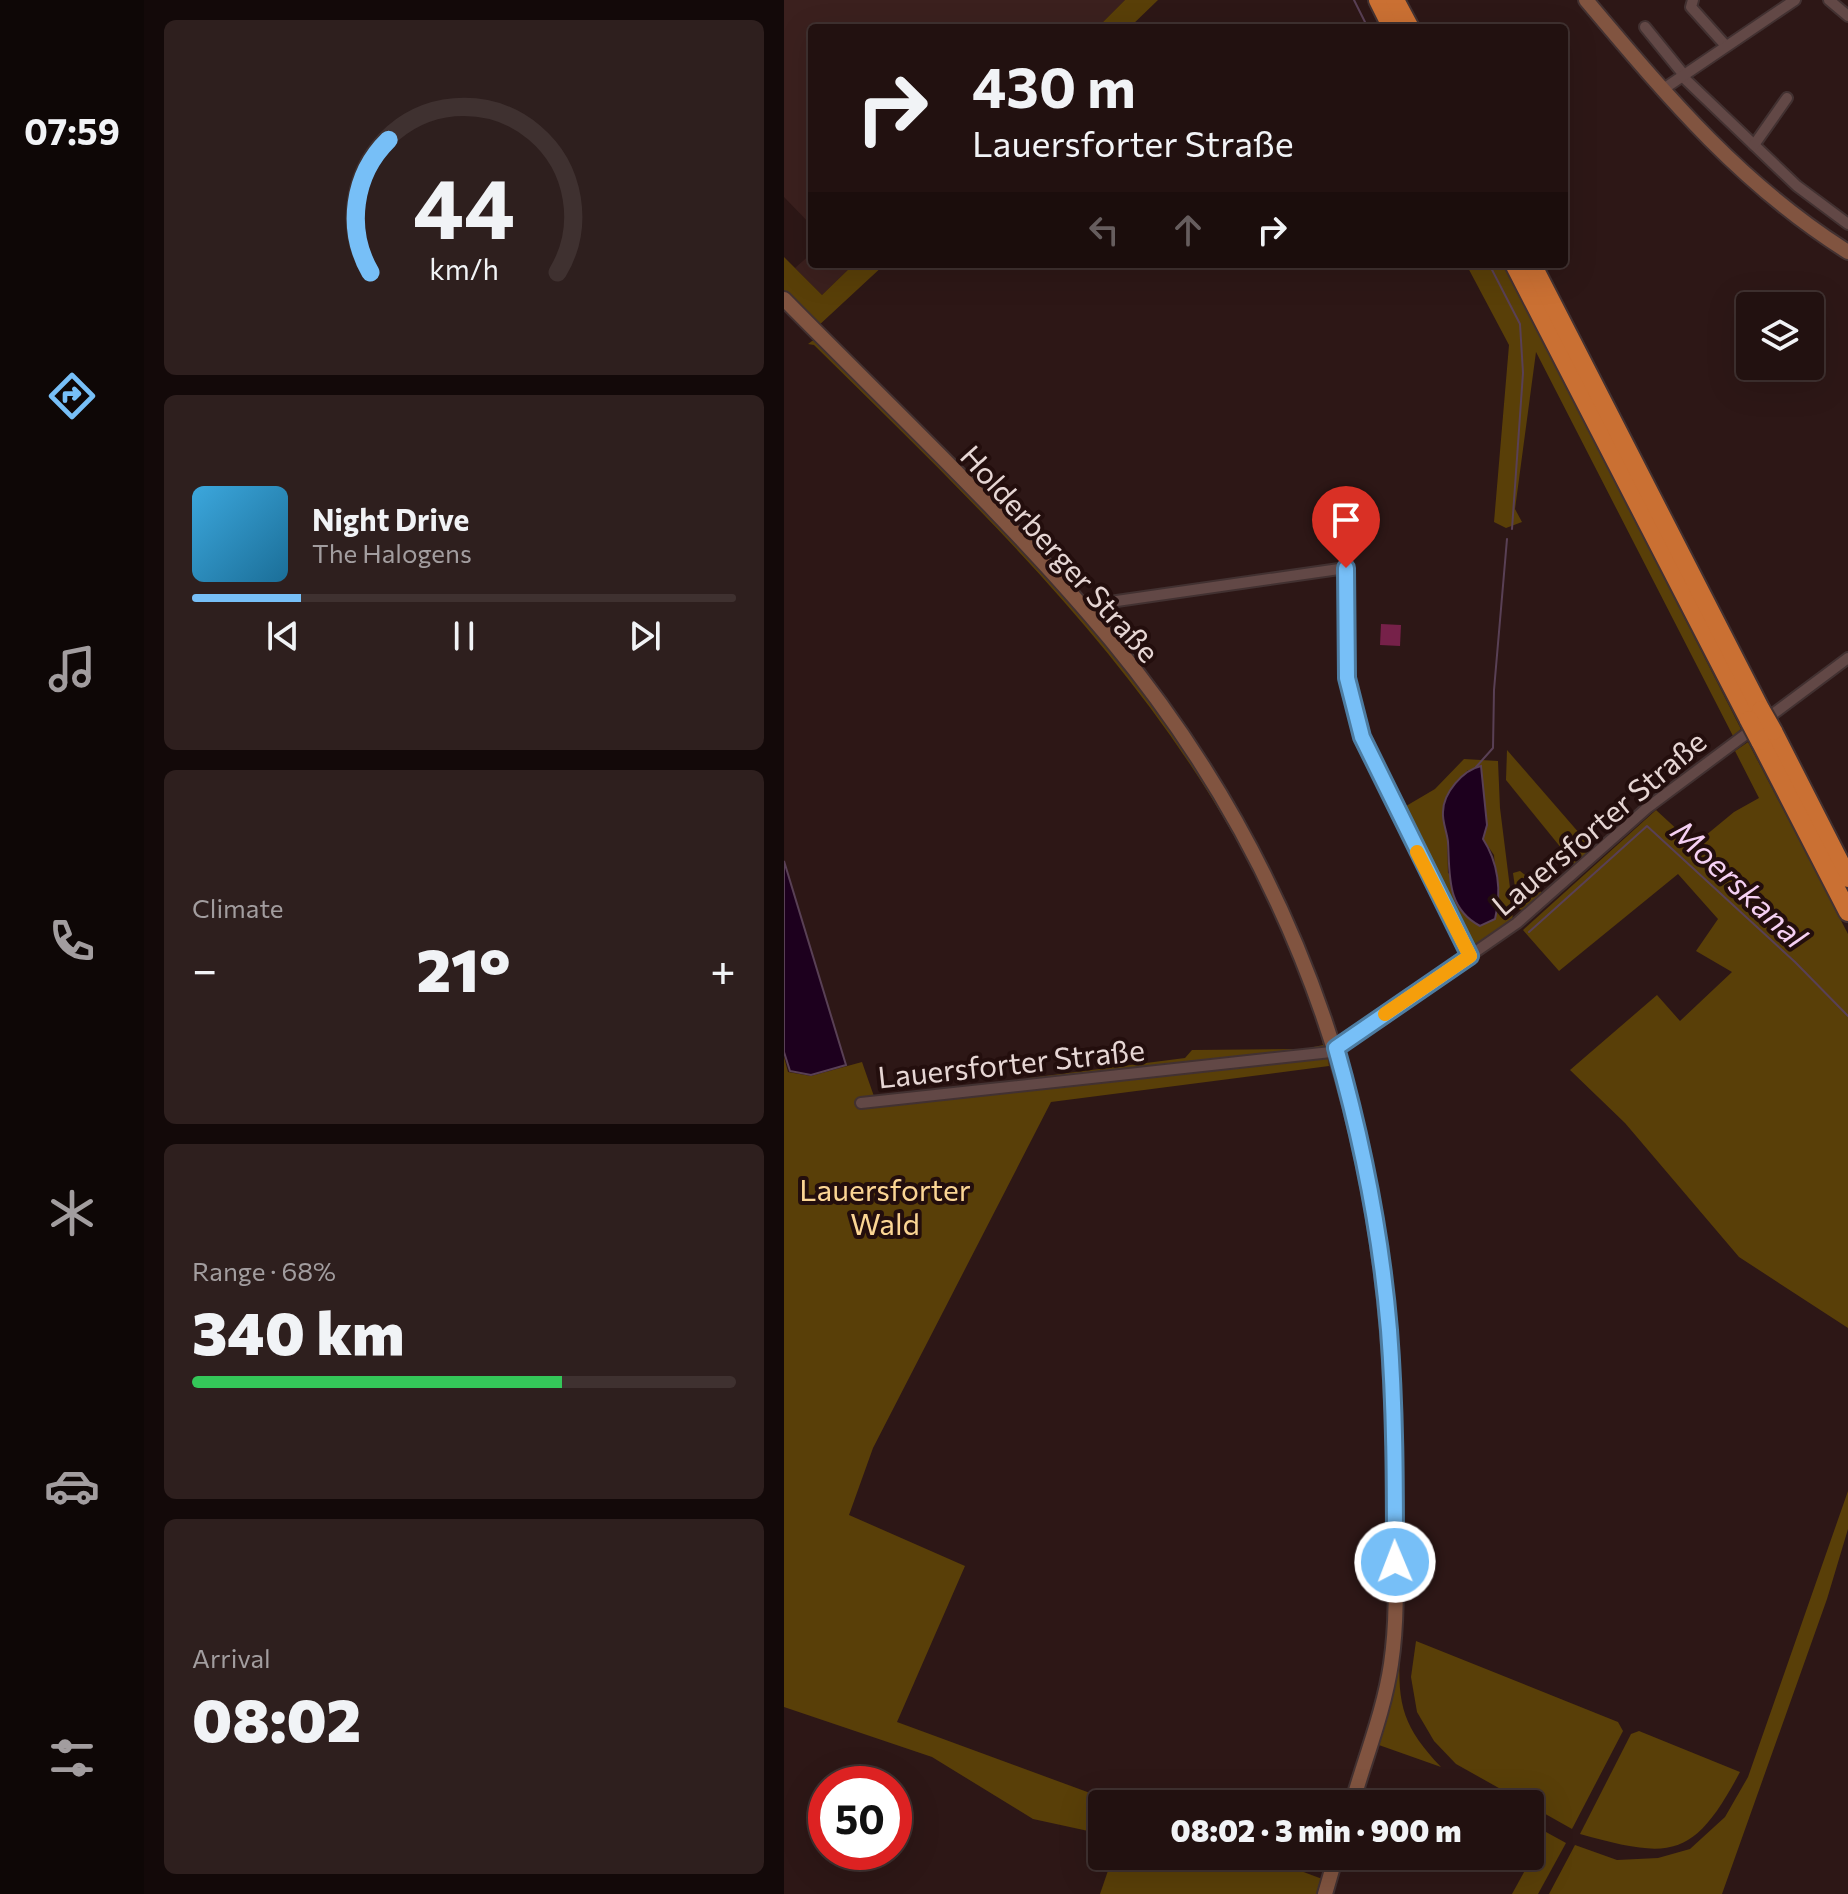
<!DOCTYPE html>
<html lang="en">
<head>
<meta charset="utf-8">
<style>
  body { margin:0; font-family:Commissioner,sans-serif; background:#2e1f1e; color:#f1f3f6; height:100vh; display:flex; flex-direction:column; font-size:30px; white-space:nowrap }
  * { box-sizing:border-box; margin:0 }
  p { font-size:26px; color:#a29d9f }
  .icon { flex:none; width:44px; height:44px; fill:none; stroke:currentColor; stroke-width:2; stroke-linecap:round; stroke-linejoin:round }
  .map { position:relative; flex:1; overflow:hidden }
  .sheet { display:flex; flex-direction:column; gap:20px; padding:20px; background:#130909; width:640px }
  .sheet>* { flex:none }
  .guide { position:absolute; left:24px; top:24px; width:760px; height:244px; border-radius:8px; box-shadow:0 8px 32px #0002,0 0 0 2px #3f3130; background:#221110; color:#f1f3f6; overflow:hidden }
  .tools { position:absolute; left:952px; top:292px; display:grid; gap:16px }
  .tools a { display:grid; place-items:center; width:88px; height:88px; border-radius:8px; background:#221110; box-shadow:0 8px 32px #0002,0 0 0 2px #3f3130; font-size:40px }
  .speed { position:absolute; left:24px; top:1766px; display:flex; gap:16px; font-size:40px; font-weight:700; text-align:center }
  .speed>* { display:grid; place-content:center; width:104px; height:104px; border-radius:50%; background:#221110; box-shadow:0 8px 32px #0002,0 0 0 2px #3f3130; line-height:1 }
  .speed .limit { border:12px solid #d22; background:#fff; color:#111 }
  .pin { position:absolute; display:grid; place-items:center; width:68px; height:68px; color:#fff; margin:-82px -34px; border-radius:50% 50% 50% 0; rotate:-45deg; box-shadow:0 0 8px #0007 }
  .pin .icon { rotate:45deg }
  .me { position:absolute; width:88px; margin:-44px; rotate:359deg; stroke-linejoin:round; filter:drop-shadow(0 0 6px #0008) }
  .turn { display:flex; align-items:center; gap:28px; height:168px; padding:0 32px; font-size:36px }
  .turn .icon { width:104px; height:104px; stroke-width:2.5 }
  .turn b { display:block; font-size:56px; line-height:68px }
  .lanes { display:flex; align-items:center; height:76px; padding:0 32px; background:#0003; justify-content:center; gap:40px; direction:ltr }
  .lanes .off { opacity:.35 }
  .big { font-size:60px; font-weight:800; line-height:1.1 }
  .sheet .card { flex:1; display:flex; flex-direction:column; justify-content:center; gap:12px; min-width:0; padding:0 28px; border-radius:12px; background:#2e1f1e }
  .sheet .dial { align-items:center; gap:0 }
  .dial svg { height:208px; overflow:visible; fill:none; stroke:#3f3130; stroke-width:7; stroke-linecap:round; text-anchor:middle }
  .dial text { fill:#f1f3f6; stroke:none }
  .song { display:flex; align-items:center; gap:24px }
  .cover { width:96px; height:96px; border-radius:12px; background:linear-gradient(135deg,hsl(200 70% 55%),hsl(200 70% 35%)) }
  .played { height:8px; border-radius:4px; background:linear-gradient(90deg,#77bff7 20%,#3f3130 20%) }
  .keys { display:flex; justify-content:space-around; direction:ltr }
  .heat { display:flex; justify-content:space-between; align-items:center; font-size:44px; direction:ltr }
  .charge { height:12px; border-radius:6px; background:linear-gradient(90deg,#34c759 68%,#3f3130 0) }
  .trip { position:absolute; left:304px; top:1790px; width:456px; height:80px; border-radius:8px; background:#221110; box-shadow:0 8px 32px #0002,0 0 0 2px #3f3130; font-weight:800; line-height:80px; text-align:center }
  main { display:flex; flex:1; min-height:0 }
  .tab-bar { display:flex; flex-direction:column; width:144px; justify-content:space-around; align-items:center; background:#0e0706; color:#a29d9f }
  .tab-bar .icon { width:56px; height:56px }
  .tab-bar .current { color:#77bff7 }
  .tab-bar b { font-size:36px; color:#f1f3f6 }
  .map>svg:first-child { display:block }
</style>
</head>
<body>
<main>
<nav class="tab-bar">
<b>07:59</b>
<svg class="icon current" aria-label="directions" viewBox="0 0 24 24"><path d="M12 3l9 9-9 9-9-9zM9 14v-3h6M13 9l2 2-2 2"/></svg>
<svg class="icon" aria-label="music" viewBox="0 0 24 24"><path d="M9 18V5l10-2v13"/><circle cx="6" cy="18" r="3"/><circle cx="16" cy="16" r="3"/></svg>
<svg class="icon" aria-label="phone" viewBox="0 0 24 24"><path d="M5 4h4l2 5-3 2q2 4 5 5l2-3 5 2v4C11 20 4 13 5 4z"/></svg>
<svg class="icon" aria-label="climate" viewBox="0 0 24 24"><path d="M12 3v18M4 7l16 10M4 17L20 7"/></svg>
<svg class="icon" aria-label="car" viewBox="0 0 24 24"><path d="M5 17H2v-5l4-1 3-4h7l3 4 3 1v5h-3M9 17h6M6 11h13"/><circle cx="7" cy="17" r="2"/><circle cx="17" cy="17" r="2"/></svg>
<svg class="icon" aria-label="filters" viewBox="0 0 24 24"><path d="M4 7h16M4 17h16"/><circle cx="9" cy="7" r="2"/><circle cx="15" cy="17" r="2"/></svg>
</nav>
<section class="sheet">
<div class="card dial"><svg viewBox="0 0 100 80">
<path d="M14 69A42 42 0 1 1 86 69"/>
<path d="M14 69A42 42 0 0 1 21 18" stroke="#77bff7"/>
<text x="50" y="56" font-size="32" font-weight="700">44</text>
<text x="50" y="72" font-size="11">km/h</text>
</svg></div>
<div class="card">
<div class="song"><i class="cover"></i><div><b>Night Drive</b><p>The Halogens</p></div></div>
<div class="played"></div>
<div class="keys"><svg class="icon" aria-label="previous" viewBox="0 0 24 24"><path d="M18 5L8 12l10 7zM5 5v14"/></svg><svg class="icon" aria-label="pause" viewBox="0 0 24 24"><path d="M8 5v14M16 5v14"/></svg><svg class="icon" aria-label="next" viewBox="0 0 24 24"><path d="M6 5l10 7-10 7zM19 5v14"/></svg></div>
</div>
<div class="card"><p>Climate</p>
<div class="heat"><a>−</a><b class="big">21°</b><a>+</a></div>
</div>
<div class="card"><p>Range · 68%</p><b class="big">340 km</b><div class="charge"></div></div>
<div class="card"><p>Arrival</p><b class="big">08:02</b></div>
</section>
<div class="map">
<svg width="1064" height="1894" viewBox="0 0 1064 1894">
  <rect width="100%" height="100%" fill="#2d1716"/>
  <g fill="#3b201e">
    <path d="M 0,0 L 341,0 L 313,28 L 28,28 L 28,226 L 0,197 Z"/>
    <path d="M 28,253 L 28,264 L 70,264 L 38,295 L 11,268 Z"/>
  </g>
  <g fill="#593f08" fill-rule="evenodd">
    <path d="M 341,0 L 374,0 L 345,28 L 313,28 Z"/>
    <path d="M 0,257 L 38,295 L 70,264 L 101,264 L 33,327 L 0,293 Z"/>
    <path d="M 682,264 L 720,264 L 957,729 L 949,736 L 752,352 L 731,509 L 738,522 L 722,528 L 710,522 L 725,345 Z"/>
    <path d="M 28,341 L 33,341 L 227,536 L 329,649 L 423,779 L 496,915 L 542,1043 L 545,1066 L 267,1102 L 89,1448 L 65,1515 L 181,1566 L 113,1722 L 336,1804 L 318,1804 L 318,1834 L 249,1819 L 148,1757 L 0,1707 L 0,1057 L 4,1072 L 27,1076 L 78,1062 L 93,1105 L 242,1088 L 245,1078 L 401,1058 L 408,1050 L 520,1049 L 539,1045 C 532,1008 514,972 500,938 C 401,701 209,522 30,345 L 24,344 Z"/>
    <path d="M 964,742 L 1064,934 L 1064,1328 L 955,1257 L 841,1123 L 786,1070 L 873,995 L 896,1021 L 948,972 L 912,951 L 934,919 L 894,874 L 775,971 L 739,930 L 872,810 L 910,845 L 950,812 L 975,798 L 951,751 Z"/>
    <path d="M 723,750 L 809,849 L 791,865 L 722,780 Z"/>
    <path d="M 680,759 L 714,761 L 716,808 L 729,912 L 728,922 L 692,948 L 686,948 L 617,809 L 651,789 ZM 684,770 C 695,794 706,813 699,839 L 710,855 L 714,908 L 664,873 L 662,796 Z"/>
    <path d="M 736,871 L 754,885 L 758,894 L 742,911 L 734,909 L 729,873 Z"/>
    <path d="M 1064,1491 L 1064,1529 L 1043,1599 L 938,1894 L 765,1894 L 791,1845 L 833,1860 L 874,1858 L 906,1849 L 941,1817 L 964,1777 Z"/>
    <path d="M 632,1641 L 834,1722 L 839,1731 L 788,1829 L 672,1764 L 650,1741 L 633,1712 L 627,1677 Z"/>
    <path d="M 616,1653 C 613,1706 620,1728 657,1767 L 592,1744 Z"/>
    <path d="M 855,1731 L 956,1772 C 909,1860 887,1859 796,1834 L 847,1734 Z"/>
    <path d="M 762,1832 L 782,1843 L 754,1894 L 728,1894 Z"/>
    <path d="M 329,1856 L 477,1856 L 541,1880 L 537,1894 L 316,1894 Z"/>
  </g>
  <g fill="#1d001e" stroke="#594055" stroke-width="2">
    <path d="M 697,766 L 703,825 L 699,839 C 714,862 718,891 711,919 L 696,926 C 662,908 666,875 664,842 C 663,832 658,821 659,812 C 659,793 679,770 697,766 Z"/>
    <path d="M 0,861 L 62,1065 L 27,1075 L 6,1071 L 0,1052 Z"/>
  </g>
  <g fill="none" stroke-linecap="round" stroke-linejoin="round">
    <g stroke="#594055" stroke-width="2">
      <path d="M 570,0 L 584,28"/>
      <path d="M 705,264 L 736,324 L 739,373 L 728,529"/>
      <path d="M 692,767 L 709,748 L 710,690 L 723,539"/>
      <path d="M 745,932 L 863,826 L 1011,962 L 1064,1016"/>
    </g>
  </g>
  <path fill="#762149" d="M 597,624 L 617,625 L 616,646 L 596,645 Z"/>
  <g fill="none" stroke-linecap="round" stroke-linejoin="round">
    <defs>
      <g id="minor">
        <path d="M 909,0 L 907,7 L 942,46"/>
        <path d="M 1045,0 L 1064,16"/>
        <path d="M 861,27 L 900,75"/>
        <path d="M 898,76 L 1013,186 L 1064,224"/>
        <path d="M 878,90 L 1011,0"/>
        <path d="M 970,145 L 1003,98"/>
        <path d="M 298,606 L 562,568 L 563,678 L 578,737 L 686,956"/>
        <path d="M 77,1103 L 547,1052 L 733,923 L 863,808 L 1064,658"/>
      </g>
      <g id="secondary">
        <path d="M 802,0 C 883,96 956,184 1064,252"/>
        <path d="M 0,299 C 109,410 228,521 327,640 C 504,854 594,1104 607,1381 C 610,1435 611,1489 611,1544 C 612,1584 613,1624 607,1664 C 600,1711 581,1758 568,1804"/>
        <path d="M 541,1894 L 552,1856"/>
      </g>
      <g id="motorway">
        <path d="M 594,0 L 608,28"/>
        <path d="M 611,0 L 626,28"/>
        <path d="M 730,264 L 965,720"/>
        <path d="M 748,264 L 977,710"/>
        <path d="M 989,731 L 1064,878"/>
        <path d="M 976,741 L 1064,912"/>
      </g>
    </defs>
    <use href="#minor" stroke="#423131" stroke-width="14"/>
    <use href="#secondary" stroke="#423131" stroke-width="18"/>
    <use href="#motorway" stroke="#423131" stroke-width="22"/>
    <use href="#minor" stroke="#624846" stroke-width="10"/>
    <use href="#secondary" stroke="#815440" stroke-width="14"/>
    <use href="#motorway" stroke="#ca7033" stroke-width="18"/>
    <defs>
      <g id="motorway-bridge">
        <path d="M 977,710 L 989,731"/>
        <path d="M 965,720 L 976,741"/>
      </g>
    </defs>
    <use href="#motorway-bridge" stroke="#423131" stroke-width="22" stroke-linecap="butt"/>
    <use href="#motorway-bridge" stroke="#ca7033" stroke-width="18"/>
  </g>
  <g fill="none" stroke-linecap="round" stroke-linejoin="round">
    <defs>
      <path id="route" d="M 562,568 L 563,678 L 578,737 L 686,956 L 552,1048 C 578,1140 597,1234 605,1330 C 611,1407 611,1485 611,1562"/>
    </defs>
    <use href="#route" stroke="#4d7ca1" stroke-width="20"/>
    <use href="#route" stroke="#77bff7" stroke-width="14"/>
    <path stroke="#f59e0b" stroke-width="14" d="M 601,1014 L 686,956 L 633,852"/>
  </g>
  <g text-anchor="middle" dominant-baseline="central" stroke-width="8" stroke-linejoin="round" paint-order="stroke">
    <g font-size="30" fill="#e6d6d4" stroke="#230e0d">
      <text transform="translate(277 553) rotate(48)">Holderberger Straße</text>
      <text transform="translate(814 822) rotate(-40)">Lauersforter Straße</text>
      <text transform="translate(227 1062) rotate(-6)">Lauersforter Straße</text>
    </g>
    <g font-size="30" fill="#fbd594" stroke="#230e0d">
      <text x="101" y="1188">Lauersforter<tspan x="101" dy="34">Wald</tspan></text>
    </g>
    <g font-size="32" font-style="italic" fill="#f5d0f3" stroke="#230e0d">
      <text transform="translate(956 883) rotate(43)">Moerskanal</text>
    </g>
  </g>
</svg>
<div class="tools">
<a><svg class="icon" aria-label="layers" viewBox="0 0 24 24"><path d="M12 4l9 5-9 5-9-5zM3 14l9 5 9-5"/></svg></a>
</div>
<div class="speed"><div class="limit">50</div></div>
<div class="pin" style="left:562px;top:568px;background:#d93025"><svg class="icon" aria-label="arrive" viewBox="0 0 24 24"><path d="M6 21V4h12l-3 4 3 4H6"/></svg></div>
<svg class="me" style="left:611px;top:1562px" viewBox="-20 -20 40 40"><circle r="17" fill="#77bff7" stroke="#fff" stroke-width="3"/><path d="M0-11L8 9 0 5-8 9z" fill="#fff"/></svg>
<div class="trip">08:02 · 3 min · 900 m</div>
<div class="guide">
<div class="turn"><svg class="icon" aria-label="right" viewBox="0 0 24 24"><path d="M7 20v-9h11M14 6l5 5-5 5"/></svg><div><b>430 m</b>Lauersforter Straße</div></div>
<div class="lanes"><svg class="icon off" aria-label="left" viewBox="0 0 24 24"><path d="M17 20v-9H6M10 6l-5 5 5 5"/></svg><svg class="icon off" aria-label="ahead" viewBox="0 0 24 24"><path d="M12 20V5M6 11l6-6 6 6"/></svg><svg class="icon" aria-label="right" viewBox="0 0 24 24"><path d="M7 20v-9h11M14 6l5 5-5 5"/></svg></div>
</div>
</div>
</main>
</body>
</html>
